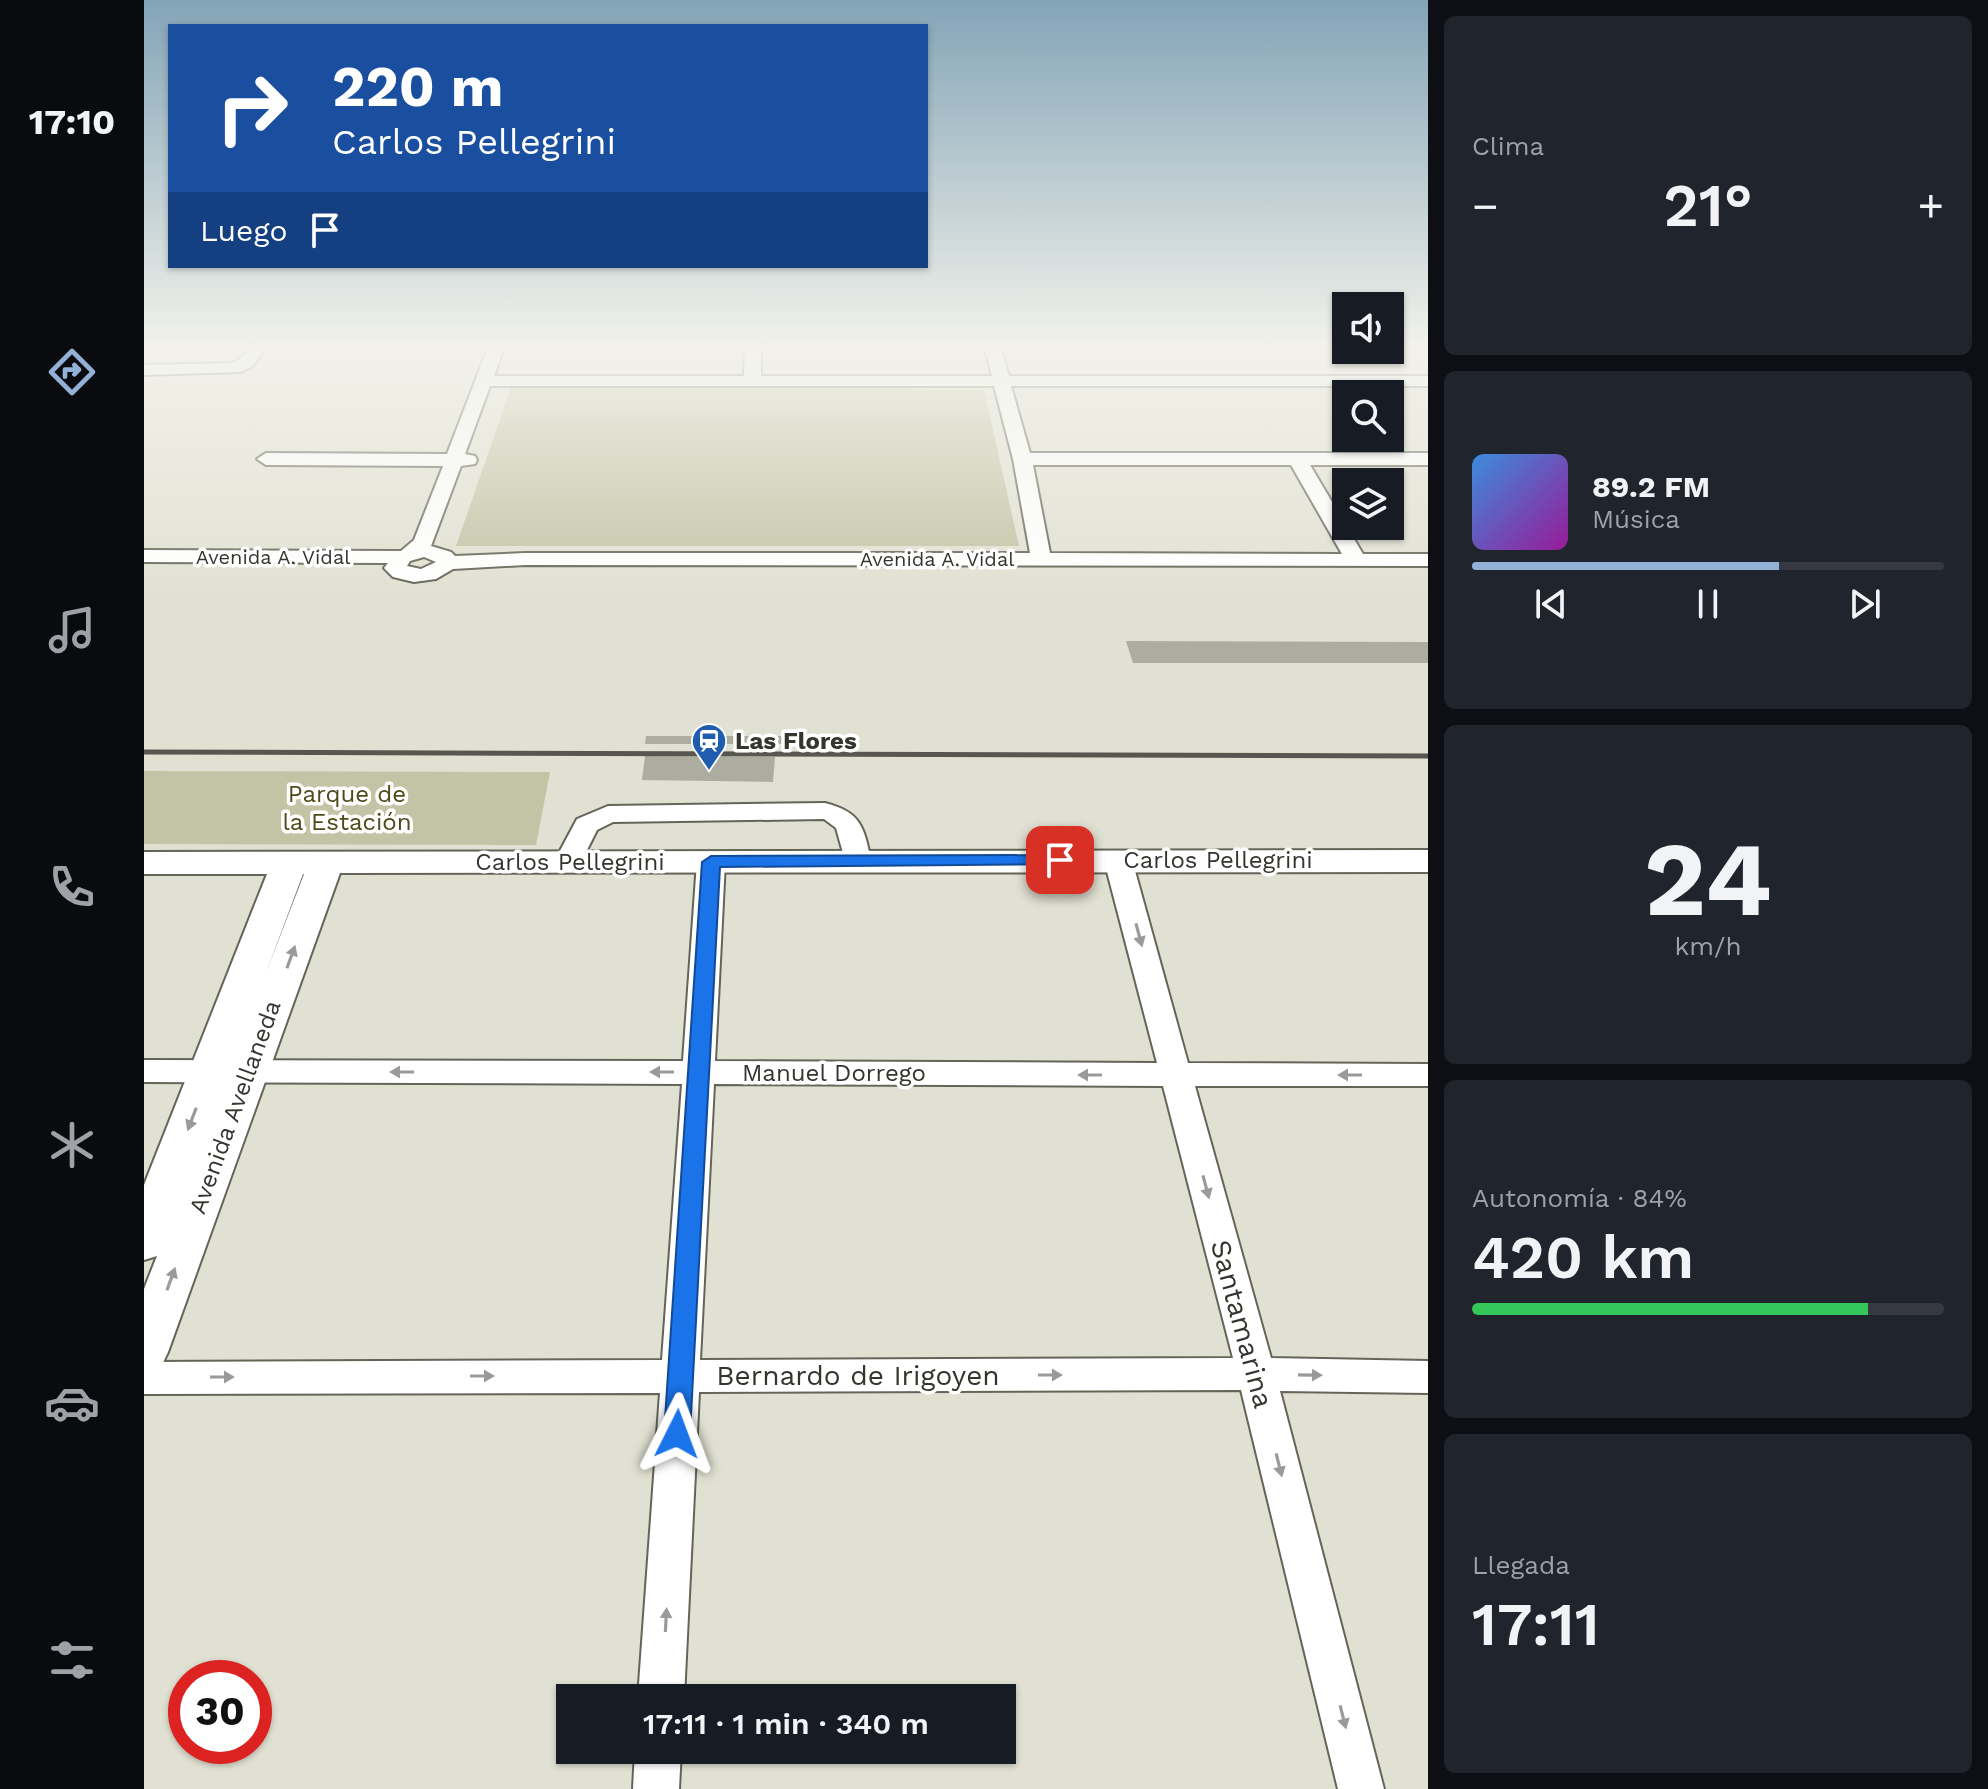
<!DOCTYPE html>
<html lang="es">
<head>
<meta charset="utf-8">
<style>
  body { margin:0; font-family:"Work Sans",sans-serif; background:#20242c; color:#f1f3f6; height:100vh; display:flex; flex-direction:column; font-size:30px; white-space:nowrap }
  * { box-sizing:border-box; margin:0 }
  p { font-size:26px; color:#9ea1a6 }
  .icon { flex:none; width:44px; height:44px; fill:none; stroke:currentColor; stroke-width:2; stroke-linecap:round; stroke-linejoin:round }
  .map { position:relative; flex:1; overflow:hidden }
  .side { display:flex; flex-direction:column; gap:16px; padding:16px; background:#0d0f14; width:560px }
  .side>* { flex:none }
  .banner { position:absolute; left:24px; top:24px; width:760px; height:244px; border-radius:0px; box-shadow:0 2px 6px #0004; background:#1a4fa0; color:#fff; overflow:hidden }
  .buttons { position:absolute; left:1188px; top:292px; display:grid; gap:16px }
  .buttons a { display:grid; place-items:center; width:72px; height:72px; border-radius:0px; background:#171b24; box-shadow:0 2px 6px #0004; font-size:40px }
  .speed { position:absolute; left:24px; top:1660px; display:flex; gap:16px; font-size:40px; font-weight:700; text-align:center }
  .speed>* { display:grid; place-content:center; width:104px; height:104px; border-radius:50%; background:#171b24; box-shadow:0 2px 6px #0004; line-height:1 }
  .speed .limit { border:12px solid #d22; background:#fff; color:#111 }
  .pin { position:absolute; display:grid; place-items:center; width:68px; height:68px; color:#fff; margin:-34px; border-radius:16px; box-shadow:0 4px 12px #0006 }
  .me { position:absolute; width:88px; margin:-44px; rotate:3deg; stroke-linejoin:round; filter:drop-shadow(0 0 6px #0008) }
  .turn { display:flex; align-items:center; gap:28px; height:168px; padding:0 32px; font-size:36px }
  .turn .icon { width:104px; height:104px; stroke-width:2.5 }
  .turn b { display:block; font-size:56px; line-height:68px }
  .then { display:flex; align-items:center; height:76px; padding:0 32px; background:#0003; gap:16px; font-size:30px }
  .big { font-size:60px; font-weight:600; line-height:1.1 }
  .side .card { flex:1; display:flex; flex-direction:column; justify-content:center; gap:12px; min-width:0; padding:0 28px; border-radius:12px; background:#20242c }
  .side .dial { align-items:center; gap:0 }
  .dial b { font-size:104px; line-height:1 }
  .song { display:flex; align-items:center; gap:24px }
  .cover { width:96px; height:96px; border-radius:12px; background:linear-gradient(135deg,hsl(210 70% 55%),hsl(300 70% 35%)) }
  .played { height:8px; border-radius:4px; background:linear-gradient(90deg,#93b0d6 65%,#363941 65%) }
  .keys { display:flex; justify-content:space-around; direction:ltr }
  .heat { display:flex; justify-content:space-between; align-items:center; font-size:44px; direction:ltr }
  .charge { height:12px; border-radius:6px; background:linear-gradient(90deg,#34c759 84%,#363941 0) }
  .trip { position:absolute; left:412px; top:1684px; width:460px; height:80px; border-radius:0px; background:#171b24; box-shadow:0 2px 6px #0004; font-weight:600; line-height:80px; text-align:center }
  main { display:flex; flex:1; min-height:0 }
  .tabs { display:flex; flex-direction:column; width:144px; justify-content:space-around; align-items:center; background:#090b0e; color:#9ea1a6 }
  .tabs .icon { width:56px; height:56px }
  .tabs .selected { color:#93b0d6 }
  .tabs b { font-size:36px; color:#f1f3f6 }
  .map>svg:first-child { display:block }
</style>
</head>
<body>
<main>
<nav class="tabs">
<b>17:10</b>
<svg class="icon selected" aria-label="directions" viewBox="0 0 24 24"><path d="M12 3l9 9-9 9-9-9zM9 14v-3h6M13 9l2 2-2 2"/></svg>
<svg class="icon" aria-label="music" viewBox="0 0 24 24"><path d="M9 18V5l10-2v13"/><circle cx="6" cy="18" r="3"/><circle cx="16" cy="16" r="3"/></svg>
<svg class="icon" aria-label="phone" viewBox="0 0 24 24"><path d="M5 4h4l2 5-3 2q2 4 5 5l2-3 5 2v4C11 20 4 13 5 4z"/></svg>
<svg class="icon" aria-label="climate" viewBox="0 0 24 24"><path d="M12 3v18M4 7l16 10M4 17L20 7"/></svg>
<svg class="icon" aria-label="car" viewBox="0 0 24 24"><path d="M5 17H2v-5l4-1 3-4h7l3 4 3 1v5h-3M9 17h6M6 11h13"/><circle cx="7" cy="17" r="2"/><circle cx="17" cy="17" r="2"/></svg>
<svg class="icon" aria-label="filters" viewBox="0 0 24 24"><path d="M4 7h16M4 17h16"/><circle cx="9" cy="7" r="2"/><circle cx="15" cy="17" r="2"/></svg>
</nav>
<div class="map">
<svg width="1284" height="1789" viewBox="0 0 1284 1789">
  <rect width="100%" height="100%" fill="#e1e1d3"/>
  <g fill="#c3c3a5">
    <path d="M 373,386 L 840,390 L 875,546 L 312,546 L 367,388 Z"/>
    <path d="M 0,771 L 406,772 L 392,845 L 0,844 Z"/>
  </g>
  <g fill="#acac9f">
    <path d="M 982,641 L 1284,642 L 1284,663 L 989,663 Z"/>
    <path d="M 502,736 L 639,736 L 639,744 L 501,744 Z"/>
    <path d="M 501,756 L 631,757 L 629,782 L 498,780 Z"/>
  </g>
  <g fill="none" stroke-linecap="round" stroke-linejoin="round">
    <defs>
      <g id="minor">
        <path d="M 107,345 L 123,345 L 109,366 L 97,372 L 0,375 L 0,365 L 88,363 L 97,358 Z"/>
        <path d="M 345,345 L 361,345 L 350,376 L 600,376 L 601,345 L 617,345 L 617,376 L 848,376 L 840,345 L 856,345 L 865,376 L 1284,376 L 1284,386 L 867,386 L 886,453 L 1284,453 L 1284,465 L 1166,465 L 1219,554 L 1284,554 L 1284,566 L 381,565 L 309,569 L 292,579 L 270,582 L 249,577 L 240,568 L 244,563 L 0,562 L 0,550 L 257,551 L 270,540 L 299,466 L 122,465 L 113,459 L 122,453 L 303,454 ZM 346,386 L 850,386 L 869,459 L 886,553 L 381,553 L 311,556 L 307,552 L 287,546 L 317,466 L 331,464 L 333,460 L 331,456 L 321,454 ZM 889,465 L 1147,465 L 1198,554 L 906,553 ZM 280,557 L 292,562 L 277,569 L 263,566 L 266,561 Z"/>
        <path d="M 681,803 C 717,812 720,827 727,861 L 723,867 L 713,869 L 703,867 L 692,828 L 680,819 L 469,822 L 453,830 L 434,868 L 424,870 L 414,868 L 410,862 L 433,819 L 464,806 Z"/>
        <path d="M 974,852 L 984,854 L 988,860 L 1044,1063 L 1284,1064 L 1284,1086 L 1051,1086 L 1127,1358 L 1284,1361 L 1284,1393 L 1136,1391 L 1240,1789 L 1194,1789 L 1097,1390 L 555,1392 L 540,1698 L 494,1698 L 516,1393 L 0,1394 L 0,1362 L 518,1360 L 538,1084 L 0,1082 L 0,1060 L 539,1061 L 553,862 L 557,856 L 567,854 L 577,856 L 581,862 L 571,1061 L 1013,1063 L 960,860 L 964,854 ZM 570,1084 L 1019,1086 L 1089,1358 L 556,1360 Z"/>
        <path d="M 491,1750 L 537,1750 L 535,1789 L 489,1789 Z"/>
      </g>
      <path id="major" d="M 1284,850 L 1284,872 L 196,873 L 24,1352 L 17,1367 L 0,1373 L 0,1289 L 13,1256 L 0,1260 L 0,1185 L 123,874 L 0,874 L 0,852 ZM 159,874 L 160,874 L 122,973 Z"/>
    </defs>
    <use href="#minor" stroke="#646458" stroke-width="4"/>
    <use href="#major" stroke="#646458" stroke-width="4"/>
    <use href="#minor" fill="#fff" fill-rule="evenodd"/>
    <use href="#major" fill="#fff" fill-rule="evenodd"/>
    <path stroke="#575750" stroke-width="5" d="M 0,752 L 1284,756"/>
  </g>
  <defs><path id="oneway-solid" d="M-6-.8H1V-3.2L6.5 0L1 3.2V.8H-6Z" transform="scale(2)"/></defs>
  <g fill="#9a9a98">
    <use href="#oneway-solid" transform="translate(995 935) rotate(75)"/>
    <use href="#oneway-solid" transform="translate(147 957) rotate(-70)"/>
    <use href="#oneway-solid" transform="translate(258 1072) rotate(-180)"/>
    <use href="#oneway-solid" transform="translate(518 1072) rotate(-180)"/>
    <use href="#oneway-solid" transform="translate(946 1075) rotate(-180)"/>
    <use href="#oneway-solid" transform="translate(1206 1075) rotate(-180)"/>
    <use href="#oneway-solid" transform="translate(48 1119) rotate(111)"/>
    <use href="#oneway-solid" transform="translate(1062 1187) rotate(75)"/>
    <use href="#oneway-solid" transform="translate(27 1279) rotate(-70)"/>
    <use href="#oneway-solid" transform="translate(906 1375)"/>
    <use href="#oneway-solid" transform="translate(1166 1375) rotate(1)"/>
    <use href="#oneway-solid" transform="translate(338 1376)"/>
    <use href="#oneway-solid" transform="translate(78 1377)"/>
    <use href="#oneway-solid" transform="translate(1135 1465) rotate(76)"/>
    <use href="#oneway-solid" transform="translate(522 1620) rotate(-87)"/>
    <use href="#oneway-solid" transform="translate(1199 1717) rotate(76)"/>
  </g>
  <linearGradient id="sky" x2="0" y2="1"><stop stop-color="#83a4b7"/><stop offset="0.58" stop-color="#f2f2eb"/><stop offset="1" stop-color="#f2f2eb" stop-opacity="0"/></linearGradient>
  <rect width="1284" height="596" fill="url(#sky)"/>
  <path fill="#1a73e8" stroke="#114b97" stroke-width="2" d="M 916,855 L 922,856 L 925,860 L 922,864 L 576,867 L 546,1434 L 542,1442 L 533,1445 L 524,1442 L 520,1434 L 558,862 L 567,856 Z"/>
  <defs>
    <symbol id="station-pin" viewBox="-11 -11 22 30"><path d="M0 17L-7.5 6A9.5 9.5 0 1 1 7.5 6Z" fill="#205dae" stroke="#fff"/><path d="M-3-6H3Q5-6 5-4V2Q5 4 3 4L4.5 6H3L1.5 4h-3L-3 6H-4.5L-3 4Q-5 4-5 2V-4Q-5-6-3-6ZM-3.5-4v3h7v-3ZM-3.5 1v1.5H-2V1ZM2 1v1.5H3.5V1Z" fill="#fff"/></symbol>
  </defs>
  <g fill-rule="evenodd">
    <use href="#station-pin" x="545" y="721" width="40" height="54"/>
  </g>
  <g text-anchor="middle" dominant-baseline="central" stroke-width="7" stroke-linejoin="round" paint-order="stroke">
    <g font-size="20" fill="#353530" stroke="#fff">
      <text x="129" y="557">Avenida A. Vidal</text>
      <text x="793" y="559">Avenida A. Vidal</text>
    </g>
    <g font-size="24" font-weight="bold" fill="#353530" stroke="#fff" text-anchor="start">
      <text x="591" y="741">Las Flores</text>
    </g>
    <g font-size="24" fill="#4d4b17" stroke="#fff">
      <text x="203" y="794">Parque de<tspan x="203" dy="28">la Estación</tspan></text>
    </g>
    <g font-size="24" fill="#353530" stroke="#fff">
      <text x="1074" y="860">Carlos Pellegrini</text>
      <text x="426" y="862">Carlos Pellegrini</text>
      <text x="690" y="1073">Manuel Dorrego</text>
      <text transform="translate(91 1107) rotate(-70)">Avenida Avellaneda</text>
    </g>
    <g font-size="28" fill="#353530" stroke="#fff">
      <text transform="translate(1098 1324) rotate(75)">Santamarina</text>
      <text x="714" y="1375">Bernardo de Irigoyen</text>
    </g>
  </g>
</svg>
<div class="buttons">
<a><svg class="icon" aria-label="sound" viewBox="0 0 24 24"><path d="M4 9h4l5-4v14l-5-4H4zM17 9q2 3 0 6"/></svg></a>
<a><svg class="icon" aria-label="search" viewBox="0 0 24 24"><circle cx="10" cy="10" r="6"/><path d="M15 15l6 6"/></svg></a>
<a><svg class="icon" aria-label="layers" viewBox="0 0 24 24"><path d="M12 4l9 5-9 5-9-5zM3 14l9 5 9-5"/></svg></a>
</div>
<div class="speed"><div class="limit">30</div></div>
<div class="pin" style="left:916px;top:860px;background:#d93025"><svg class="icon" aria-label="arrive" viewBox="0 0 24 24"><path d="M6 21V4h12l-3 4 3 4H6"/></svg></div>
<svg class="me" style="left:533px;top:1434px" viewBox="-20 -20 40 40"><path d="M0-17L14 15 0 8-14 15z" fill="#1a73e8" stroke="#fff" stroke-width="4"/></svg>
<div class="trip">17:11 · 1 min · 340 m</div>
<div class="banner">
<div class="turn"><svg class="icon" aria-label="right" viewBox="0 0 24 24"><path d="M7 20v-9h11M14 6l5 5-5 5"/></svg><div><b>220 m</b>Carlos Pellegrini</div></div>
<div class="then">Luego<svg class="icon" aria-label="arrive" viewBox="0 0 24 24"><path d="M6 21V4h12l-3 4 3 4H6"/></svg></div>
</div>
</div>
<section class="side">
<div class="card"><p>Clima</p>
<div class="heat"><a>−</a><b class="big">21°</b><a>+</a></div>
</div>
<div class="card">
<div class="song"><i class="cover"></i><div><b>89.2 FM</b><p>Música</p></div></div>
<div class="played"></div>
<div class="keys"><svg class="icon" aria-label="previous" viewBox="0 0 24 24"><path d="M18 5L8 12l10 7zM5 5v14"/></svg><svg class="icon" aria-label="pause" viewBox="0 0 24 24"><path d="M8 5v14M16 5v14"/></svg><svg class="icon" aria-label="next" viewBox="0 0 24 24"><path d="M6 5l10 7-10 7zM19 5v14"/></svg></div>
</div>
<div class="card dial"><b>24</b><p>km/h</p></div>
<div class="card"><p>Autonomía · 84%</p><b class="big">420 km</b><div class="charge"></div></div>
<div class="card"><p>Llegada</p><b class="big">17:11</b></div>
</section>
</main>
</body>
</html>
